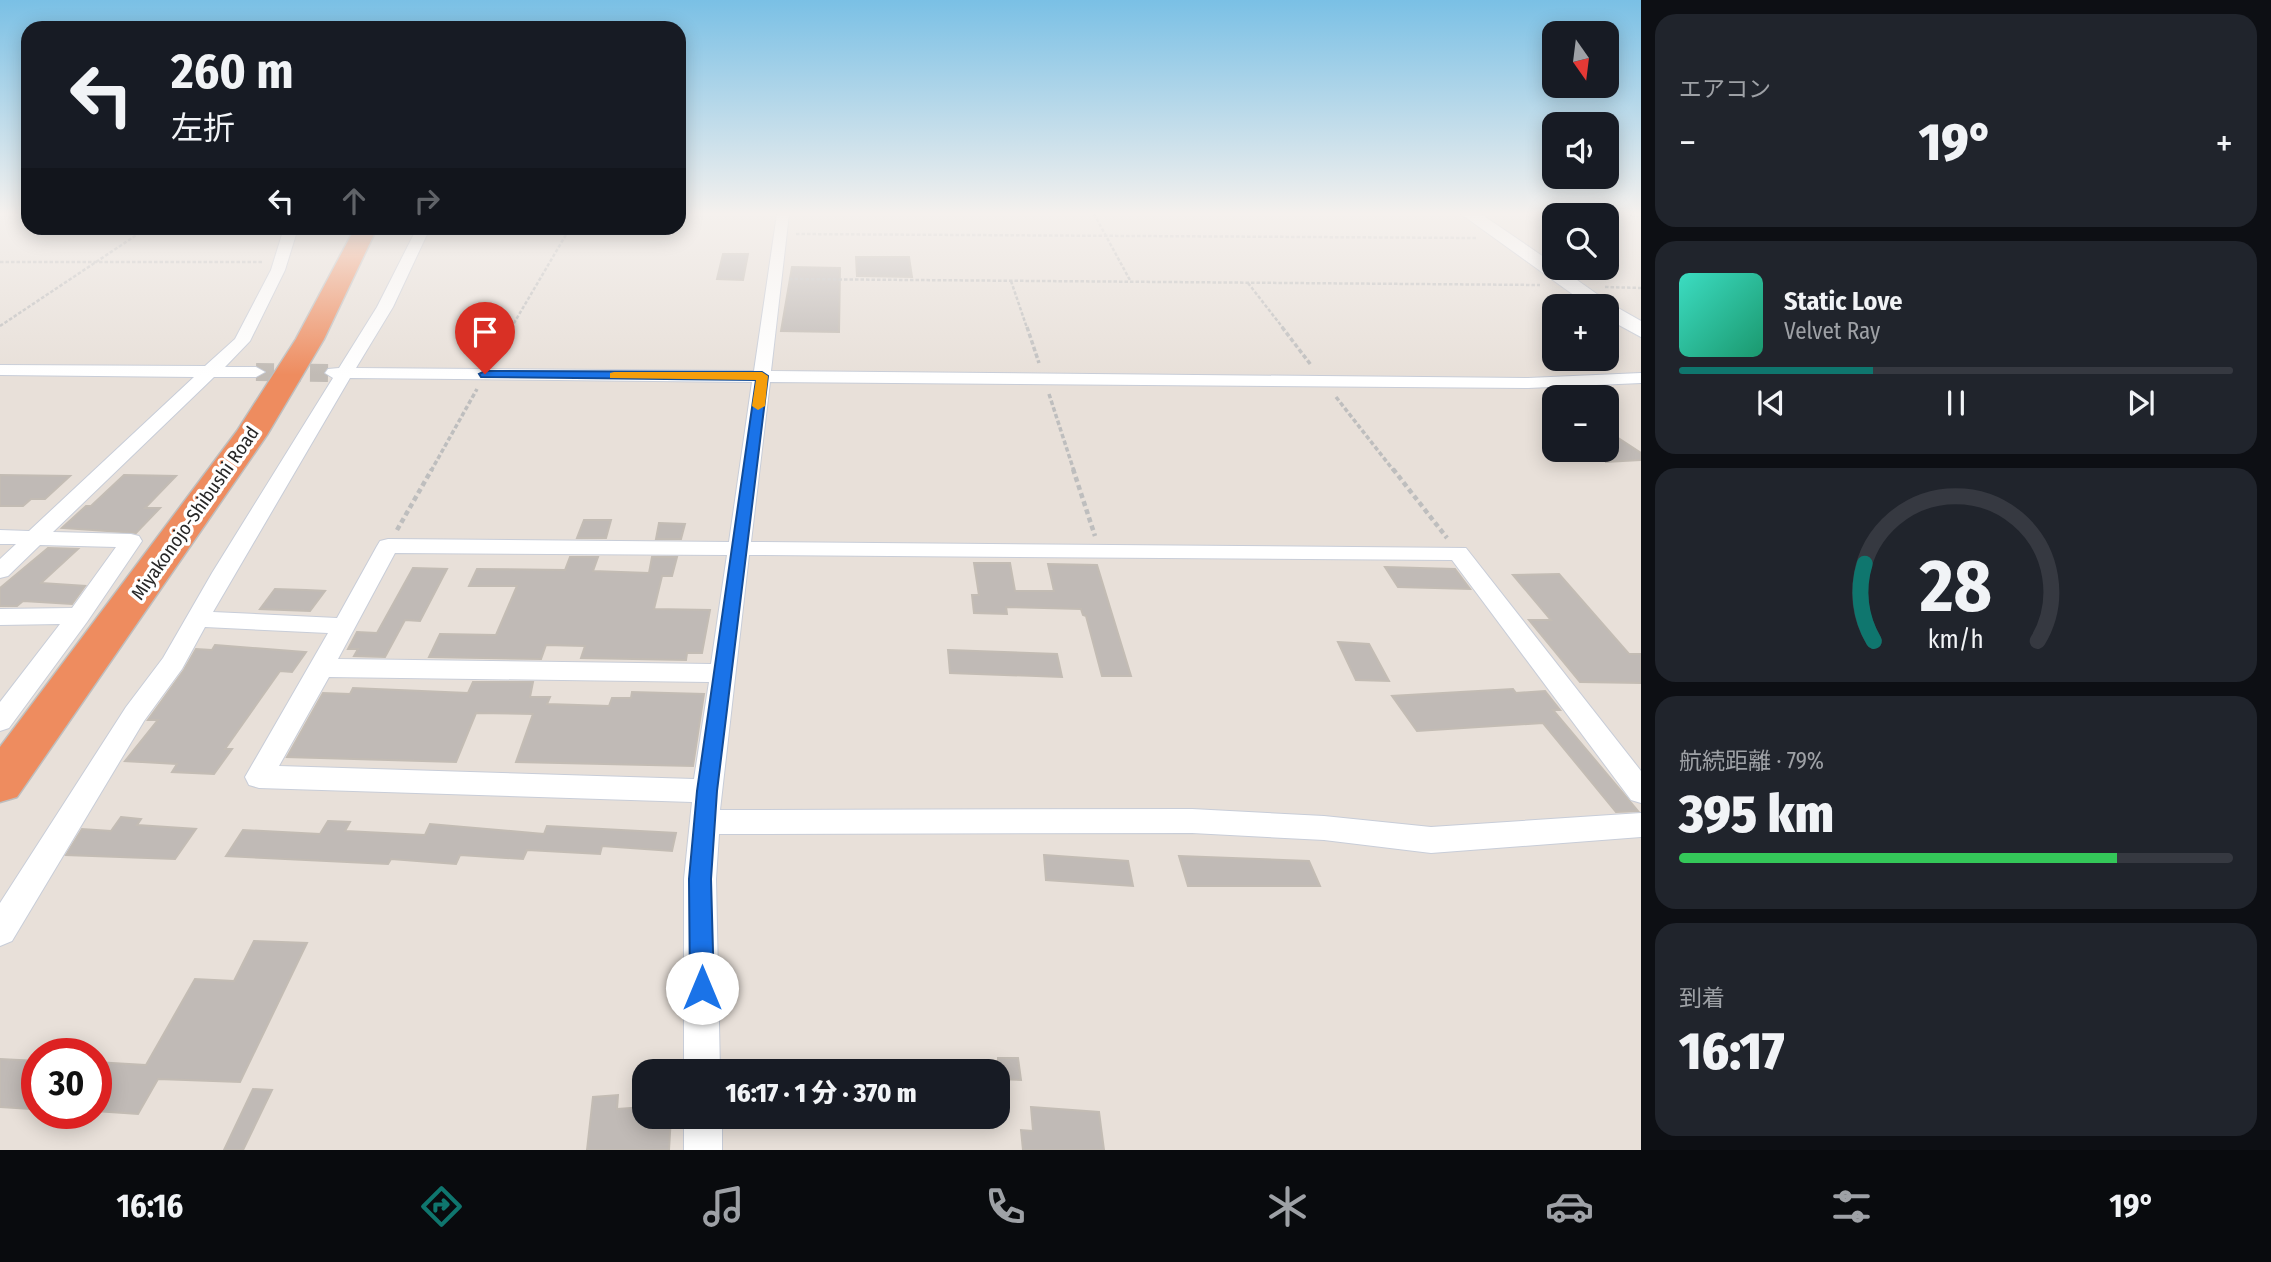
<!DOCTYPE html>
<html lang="ja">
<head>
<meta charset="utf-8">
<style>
  body { margin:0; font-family:"Fira Sans Condensed","Noto Sans JP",sans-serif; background:#20242c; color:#f1f3f6; height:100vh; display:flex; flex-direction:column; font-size:26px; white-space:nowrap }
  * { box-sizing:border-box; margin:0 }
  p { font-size:23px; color:#9ea1a6 }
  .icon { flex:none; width:38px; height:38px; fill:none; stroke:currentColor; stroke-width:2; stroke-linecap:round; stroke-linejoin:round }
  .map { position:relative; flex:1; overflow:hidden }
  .sheet { display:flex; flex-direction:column; gap:14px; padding:14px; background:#0d0f14; width:630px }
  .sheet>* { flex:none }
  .guide { position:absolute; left:21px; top:21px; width:665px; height:214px; border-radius:21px; box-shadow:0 4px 18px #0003; background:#171b24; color:#f1f3f6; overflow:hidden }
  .needle { width:46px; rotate:166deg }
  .tools { position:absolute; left:1542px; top:21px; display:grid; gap:14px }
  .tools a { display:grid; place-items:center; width:77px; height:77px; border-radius:14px; background:#171b24; box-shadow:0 4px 18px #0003; font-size:35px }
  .speed { position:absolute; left:21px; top:1038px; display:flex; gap:14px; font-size:35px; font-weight:700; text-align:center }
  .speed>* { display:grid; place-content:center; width:91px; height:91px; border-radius:50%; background:#171b24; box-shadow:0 4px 18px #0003; line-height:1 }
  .speed .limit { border:10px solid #d22; background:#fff; color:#111 }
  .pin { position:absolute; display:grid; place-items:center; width:60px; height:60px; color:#fff; margin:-72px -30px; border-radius:50% 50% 50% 0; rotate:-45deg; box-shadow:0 0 7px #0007 }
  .pin .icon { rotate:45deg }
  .me { position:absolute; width:77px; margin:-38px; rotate:0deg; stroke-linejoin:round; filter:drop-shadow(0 0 5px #0008) }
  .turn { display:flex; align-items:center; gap:24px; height:147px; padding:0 35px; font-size:32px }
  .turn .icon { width:91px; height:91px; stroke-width:2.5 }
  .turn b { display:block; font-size:49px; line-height:60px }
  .lanes { display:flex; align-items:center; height:66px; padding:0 35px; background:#0003; justify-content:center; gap:35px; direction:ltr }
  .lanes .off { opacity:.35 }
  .big { font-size:52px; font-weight:800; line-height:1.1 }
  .sheet .widget { flex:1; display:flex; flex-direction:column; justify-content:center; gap:10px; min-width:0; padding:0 24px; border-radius:21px; background:#20242c }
  .sheet .dial { align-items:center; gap:0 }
  .dial svg { height:182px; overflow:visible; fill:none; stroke:#363941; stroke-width:7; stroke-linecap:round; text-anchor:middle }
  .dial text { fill:#f1f3f6; stroke:none }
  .song { display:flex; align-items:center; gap:21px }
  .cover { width:84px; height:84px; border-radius:10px; background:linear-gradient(135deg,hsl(170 70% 55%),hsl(160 70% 35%)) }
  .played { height:7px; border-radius:4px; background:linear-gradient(90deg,#0f766e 35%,#363941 35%) }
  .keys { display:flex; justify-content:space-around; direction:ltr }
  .heat { display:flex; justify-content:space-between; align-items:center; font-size:38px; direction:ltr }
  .charge { height:10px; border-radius:5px; background:linear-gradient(90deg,#34c759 79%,#363941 0) }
  .trip { position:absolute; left:632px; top:1059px; width:378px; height:70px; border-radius:21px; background:#171b24; box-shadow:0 4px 18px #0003; font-weight:800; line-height:70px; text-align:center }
  .menu { display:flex; height:112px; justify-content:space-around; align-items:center; background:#090b0e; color:#9ea1a6 }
  .menu .icon { width:49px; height:49px }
  .menu .selected { color:#0f766e }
  .menu b { font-size:32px; color:#f1f3f6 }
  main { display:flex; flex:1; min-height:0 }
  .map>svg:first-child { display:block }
</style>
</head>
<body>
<main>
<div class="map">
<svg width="1641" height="1150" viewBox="0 0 1641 1150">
  <rect width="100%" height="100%" fill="#e8e0d9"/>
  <g fill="#c0bab6" stroke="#c3bcb4" stroke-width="2">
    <path d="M 723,254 L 748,254 L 743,280 L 717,279 Z"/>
    <path d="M 856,257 L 909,257 L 912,277 L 857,276 Z"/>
    <path d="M 792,267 L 840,268 L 839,332 L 781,331 Z"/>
    <path d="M 1606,430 L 1641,453 L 1641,460 L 1606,462 Z"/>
    <path d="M 0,475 L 70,476 L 45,499 L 31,499 L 23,506 L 0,506 Z"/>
    <path d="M 124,475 L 176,476 L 145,508 L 160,508 L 136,533 L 62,528 L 86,506 L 91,506 Z"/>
    <path d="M 584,520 L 611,520 L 606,538 L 577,538 Z"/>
    <path d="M 659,523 L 685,524 L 681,539 L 656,539 Z"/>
    <path d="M 48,548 L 78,549 L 41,583 L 85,586 L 72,604 L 23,601 L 17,606 L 0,606 L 0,588 Z"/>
    <path d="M 570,557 L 598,557 L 593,571 L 649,573 L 652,557 L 677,557 L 672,576 L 662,576 L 654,609 L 710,610 L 702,653 L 687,653 L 686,660 L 581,658 L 585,646 L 546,645 L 541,659 L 429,657 L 440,634 L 496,635 L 517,586 L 469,586 L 477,569 L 565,570 Z"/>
    <path d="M 974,563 L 1010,563 L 1015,591 L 1054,591 L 1048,564 L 1097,565 L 1131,676 L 1102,676 L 1086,616 L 1083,615 L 1081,609 L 1006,607 L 1007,614 L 974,613 L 972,595 L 979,595 Z"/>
    <path d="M 1385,567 L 1455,569 L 1470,589 L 1398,587 Z"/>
    <path d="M 413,568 L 447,569 L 420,621 L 405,620 L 385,657 L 354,656 L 358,649 L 348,649 L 357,632 L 377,633 Z"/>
    <path d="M 1559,574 L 1629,654 L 1641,654 L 1641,683 L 1580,682 L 1529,620 L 1551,620 L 1513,575 Z"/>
    <path d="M 275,589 L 306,590 L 325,591 L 310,611 L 260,609 Z"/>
    <path d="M 1338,642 L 1369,644 L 1389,681 L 1356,680 Z"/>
    <path d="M 215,645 L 306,652 L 292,672 L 280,671 L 225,749 L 232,749 L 214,774 L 172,772 L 177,764 L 125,761 L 158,720 L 148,720 L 184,670 L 196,649 L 212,650 Z"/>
    <path d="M 948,650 L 1057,654 L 1062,677 L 950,673 Z"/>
    <path d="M 473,682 L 533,682 L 530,697 L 550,697 L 547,704 L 609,706 L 612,698 L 631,698 L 632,692 L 704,694 L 693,766 L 516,762 L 533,714 L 476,713 L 456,762 L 287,757 L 323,693 L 350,694 L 353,688 L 468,693 Z"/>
    <path d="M 1513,689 L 1516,693 L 1545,691 L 1560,710 L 1553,710 L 1638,811 L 1616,812 L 1543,723 L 1417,731 L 1392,696 Z"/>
    <path d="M 121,817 L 141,819 L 137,825 L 196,829 L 175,859 L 66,855 L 82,829 L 111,831 Z"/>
    <path d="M 328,821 L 350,822 L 345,831 L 425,835 L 430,824 L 544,834 L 547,826 L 676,833 L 672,851 L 602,846 L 600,854 L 527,850 L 523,859 L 460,855 L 456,864 L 391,859 L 388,864 L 226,856 L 243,830 L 320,834 Z"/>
    <path d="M 1044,855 L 1128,861 L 1133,886 L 1046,880 Z"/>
    <path d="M 1179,856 L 1309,861 L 1320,886 L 1188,886 Z"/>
    <path d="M 254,941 L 307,943 L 240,1082 L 158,1079 L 138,1114 L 96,1111 L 96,1062 L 146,1065 L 195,979 L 234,981 Z"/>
    <path d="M 998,1058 L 1018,1058 L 1021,1080 L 998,1079 Z"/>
    <path d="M 0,1059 L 37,1061 L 37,1100 L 31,1109 L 0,1107 Z"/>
    <path d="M 253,1089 L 272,1090 L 243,1150 L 224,1150 Z"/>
    <path d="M 618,1095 L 617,1109 L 644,1107 L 644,1116 L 671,1116 L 669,1150 L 587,1150 L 593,1097 Z"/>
    <path d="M 1031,1107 L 1099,1112 L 1104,1150 L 1023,1150 L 1021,1130 L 1033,1131 Z"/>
  </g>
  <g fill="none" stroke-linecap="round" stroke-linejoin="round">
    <path stroke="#c1bbb5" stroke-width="18" stroke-dasharray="18 9" stroke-linecap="butt" d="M 256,372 L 334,373"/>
    <defs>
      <g id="street">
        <path d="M 777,214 L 789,214 L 771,371 L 1528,378 L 1641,373 L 1641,383 L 1528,388 L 770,382 L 751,542 L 1466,548 L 1641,771 L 1641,803 L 1631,800 L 1452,560 L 749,555 L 720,810 L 1192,809 L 1324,816 L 1431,827 L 1641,813 L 1641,837 L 1431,853 L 1324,840 L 1192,833 L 719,834 L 716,879 L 720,1071 L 684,1071 L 684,879 L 692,802 L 259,788 L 249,785 L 245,777 L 328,633 L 205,627 L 182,669 L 144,721 L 12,941 L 0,946 L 0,903 L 126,707 L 163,658 L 212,573 L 333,378 L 325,373 L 328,369 L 339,368 L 377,307 L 417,228 L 430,228 L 393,307 L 356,368 L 754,371 ZM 350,378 L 752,382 L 729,542 L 388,539 L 380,541 L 377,546 L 337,618 L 213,612 ZM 395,553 L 727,555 L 711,664 L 338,659 ZM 329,677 L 709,682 L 694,779 L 279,766 Z"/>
        <path d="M 284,228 L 298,228 L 285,270 L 250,341 L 225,367 L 256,367 L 265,372 L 256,377 L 214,377 L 53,532 L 131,534 L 139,536 L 142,541 L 87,622 L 9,728 L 0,731 L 0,702 L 60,624 L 0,625 L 0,609 L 72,608 L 116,547 L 40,545 L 8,576 L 0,578 L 0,559 L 16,544 L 0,544 L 0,530 L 29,531 L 194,377 L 0,375 L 0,365 L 205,366 L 235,339 L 271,270 Z"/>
        <rect x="684" y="1116" width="38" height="34"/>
      </g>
      <path id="secondary" d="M 1461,214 L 1481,214 L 1554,264 L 1554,268 L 1560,268 L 1611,304 L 1641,321 L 1641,337 L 1606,318 L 1606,306 L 1589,306 Z"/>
      <path id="highway" d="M 355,228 L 377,228 L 324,339 L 267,435 L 17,797 L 0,802 L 0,747 L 237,431 L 296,339 Z"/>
    </defs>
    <use href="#street" stroke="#c8cdd8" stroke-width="2"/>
    <use href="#secondary" stroke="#c8cdd8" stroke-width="2"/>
    <use href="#highway" stroke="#bebebe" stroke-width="3"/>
    <g stroke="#bebebe" stroke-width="2.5" stroke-dasharray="3.5 2" stroke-linecap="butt">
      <path d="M 1094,214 L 1131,282"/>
      <path d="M 796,234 L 1477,238"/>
      <path d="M 0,262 L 264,262"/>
      <path d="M 789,279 L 1540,285"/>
      <path d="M 1011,281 L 1027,328"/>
      <path d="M 1248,283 L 1283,328"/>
      <path d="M 1605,287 L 1641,288"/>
      <path d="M 0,326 L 147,228"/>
      <path d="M 511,328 L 570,228"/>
    </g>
    <g stroke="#bebebe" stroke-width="3.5" stroke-dasharray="4.5 2.5" stroke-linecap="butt">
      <path d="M 1027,327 L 1039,363"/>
      <path d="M 1282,327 L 1311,365"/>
      <path d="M 493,360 L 512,327"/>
      <path d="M 1049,394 L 1074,471"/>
      <path d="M 1336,397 L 1394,471"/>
      <path d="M 431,471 L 477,389"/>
    </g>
    <g stroke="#bebebe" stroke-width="4.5" stroke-dasharray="5 3.5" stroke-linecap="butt">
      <path d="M 1073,469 L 1095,536"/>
      <path d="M 1393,469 L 1447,538"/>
      <path d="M 397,530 L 432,469"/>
    </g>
    <use href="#street" fill="#fff" fill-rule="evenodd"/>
    <use href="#secondary" fill="#fff" fill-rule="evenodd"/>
    <use href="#highway" fill="#ee8c5f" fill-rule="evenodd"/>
    <defs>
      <path id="rail" d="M 1632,214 L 1641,214"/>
    </defs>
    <use href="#rail" stroke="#9da2af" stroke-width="5"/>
    <use href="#rail" stroke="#fff" stroke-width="3.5" stroke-dasharray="10" stroke-linecap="butt"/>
  </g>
  <linearGradient id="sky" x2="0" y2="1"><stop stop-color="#7ac0e5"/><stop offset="0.57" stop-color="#f5f1ee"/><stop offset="1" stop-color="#f5f1ee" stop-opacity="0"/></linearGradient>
  <rect width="1641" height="375" fill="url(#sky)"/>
  <path fill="#1a73e8" stroke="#114b97" stroke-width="2" d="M 485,371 L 762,372 L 768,376 L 717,791 L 711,879 L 714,988 L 710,996 L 702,999 L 693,996 L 690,988 L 689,879 L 697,791 L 756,380 L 481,377 L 479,374 Z"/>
  <path fill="#f59e0b" d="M 614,372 L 762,372 L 768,376 L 765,406 L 758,410 L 752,406 L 756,380 L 610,378 L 610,373 Z"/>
  <g text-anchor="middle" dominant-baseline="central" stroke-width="7" stroke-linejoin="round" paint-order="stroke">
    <g font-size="19" fill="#272727" stroke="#fff">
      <text transform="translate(195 513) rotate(-55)">Miyakonojo-Shibushi Road</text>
    </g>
  </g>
</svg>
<div class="tools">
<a><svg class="needle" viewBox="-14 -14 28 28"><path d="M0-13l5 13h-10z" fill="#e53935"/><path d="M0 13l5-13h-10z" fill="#9ea1a6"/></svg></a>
<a><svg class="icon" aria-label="sound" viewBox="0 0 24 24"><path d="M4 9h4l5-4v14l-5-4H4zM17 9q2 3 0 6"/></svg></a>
<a><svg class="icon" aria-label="search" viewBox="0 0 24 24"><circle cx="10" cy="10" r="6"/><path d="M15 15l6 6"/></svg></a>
<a>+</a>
<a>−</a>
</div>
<div class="speed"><div class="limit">30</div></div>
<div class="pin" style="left:485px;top:374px;background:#d93025"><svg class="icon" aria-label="arrive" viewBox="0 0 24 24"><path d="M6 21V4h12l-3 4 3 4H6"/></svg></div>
<svg class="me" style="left:702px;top:988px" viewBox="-20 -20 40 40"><circle r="19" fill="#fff"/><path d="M0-13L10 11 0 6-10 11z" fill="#1a73e8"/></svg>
<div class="trip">16:17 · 1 分 · 370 m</div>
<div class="guide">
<div class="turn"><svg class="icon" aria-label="left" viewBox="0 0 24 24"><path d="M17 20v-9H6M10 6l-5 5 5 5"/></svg><div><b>260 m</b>左折</div></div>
<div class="lanes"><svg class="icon" aria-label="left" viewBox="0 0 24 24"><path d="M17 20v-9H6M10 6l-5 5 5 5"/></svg><svg class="icon off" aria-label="ahead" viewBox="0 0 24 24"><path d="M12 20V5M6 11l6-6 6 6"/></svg><svg class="icon off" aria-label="right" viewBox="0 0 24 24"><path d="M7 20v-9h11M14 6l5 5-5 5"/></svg></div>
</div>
</div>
<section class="sheet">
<div class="widget"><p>エアコン</p>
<div class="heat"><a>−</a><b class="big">19°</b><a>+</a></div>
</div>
<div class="widget">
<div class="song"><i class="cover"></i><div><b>Static Love</b><p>Velvet Ray</p></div></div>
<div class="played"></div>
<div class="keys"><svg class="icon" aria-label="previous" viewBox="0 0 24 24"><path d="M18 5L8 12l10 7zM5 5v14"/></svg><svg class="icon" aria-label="pause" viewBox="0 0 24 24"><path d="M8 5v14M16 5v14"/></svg><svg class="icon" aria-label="next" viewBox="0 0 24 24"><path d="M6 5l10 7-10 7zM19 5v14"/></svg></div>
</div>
<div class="widget dial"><svg viewBox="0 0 100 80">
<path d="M14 69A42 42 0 1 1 86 69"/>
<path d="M14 69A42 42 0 0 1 10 35" stroke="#0f766e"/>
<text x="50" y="56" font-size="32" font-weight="700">28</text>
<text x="50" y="72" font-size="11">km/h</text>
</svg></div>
<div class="widget"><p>航続距離 · 79%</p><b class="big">395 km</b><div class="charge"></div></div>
<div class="widget"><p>到着</p><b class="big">16:17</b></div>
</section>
</main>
<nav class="menu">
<b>16:16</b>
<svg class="icon selected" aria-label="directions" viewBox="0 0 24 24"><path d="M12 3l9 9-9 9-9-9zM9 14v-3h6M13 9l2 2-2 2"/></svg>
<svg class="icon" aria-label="music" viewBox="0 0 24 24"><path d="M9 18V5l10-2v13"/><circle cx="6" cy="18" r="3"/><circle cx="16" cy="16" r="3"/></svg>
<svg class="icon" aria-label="phone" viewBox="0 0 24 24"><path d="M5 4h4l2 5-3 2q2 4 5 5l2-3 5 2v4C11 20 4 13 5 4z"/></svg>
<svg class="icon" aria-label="climate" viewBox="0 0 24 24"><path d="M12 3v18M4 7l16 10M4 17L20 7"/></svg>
<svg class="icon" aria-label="car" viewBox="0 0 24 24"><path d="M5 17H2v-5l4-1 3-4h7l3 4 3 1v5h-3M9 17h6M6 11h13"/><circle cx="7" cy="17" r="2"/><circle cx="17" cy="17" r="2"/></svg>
<svg class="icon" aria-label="filters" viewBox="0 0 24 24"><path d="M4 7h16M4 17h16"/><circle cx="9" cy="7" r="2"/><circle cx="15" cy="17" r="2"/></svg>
<b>19°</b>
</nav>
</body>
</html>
